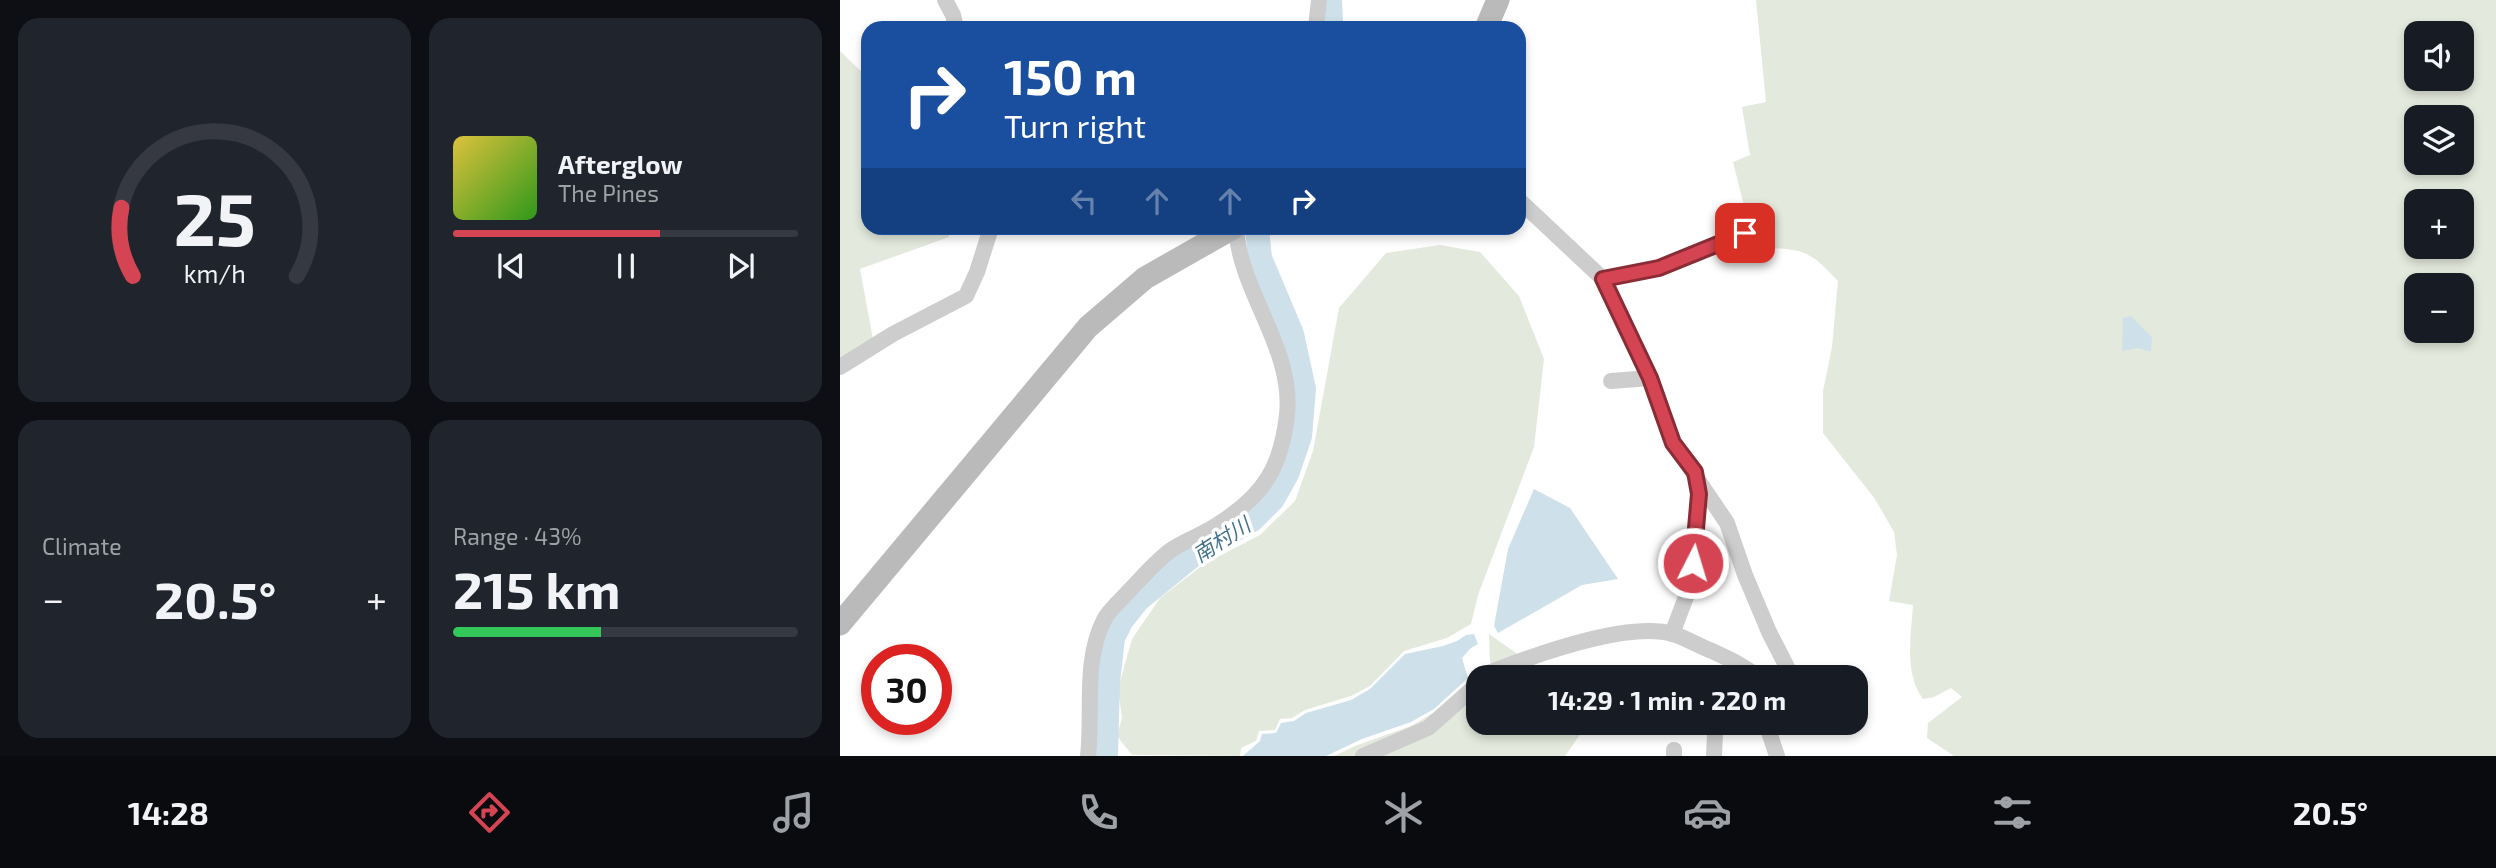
<!DOCTYPE html>
<html lang="en">
<head>
<meta charset="utf-8">
<style>
  body { margin:0; font-family:"Exo 2","Noto Sans JP",sans-serif; background:#20242c; color:#f1f3f6; height:100vh; display:flex; flex-direction:column; font-size:26px; white-space:nowrap }
  * { box-sizing:border-box; margin:0 }
  p { font-size:23px; color:#9ea1a6 }
  .icon { flex:none; width:38px; height:38px; fill:none; stroke:currentColor; stroke-width:2; stroke-linecap:round; stroke-linejoin:round }
  .map { position:relative; flex:1; overflow:hidden }
  .panel { display:flex; flex-direction:column; gap:18px; padding:18px; background:#0d0f14; width:840px }
  .panel>* { flex:none }
  .top-card { position:absolute; left:21px; top:21px; width:665px; height:214px; border-radius:21px; box-shadow:0 4px 10px #0003; background:#1a4fa0; color:#fff; overflow:hidden }
  .fabs { position:absolute; left:1564px; top:21px; display:grid; gap:14px }
  .fabs a { display:grid; place-items:center; width:70px; height:70px; border-radius:14px; background:#171b24; box-shadow:0 4px 10px #0003; font-size:35px }
  .speed { position:absolute; left:21px; top:644px; display:flex; gap:14px; font-size:35px; font-weight:700; text-align:center }
  .speed>* { display:grid; place-content:center; width:91px; height:91px; border-radius:50%; background:#171b24; box-shadow:0 4px 10px #0003; line-height:1 }
  .speed .limit { border:10px solid #d22; background:#fff; color:#111 }
  .pin { position:absolute; display:grid; place-items:center; width:60px; height:60px; color:#fff; margin:-30px; border-radius:14px; box-shadow:0 4px 10px #0006 }
  .me { position:absolute; width:77px; margin:-38px; rotate:5deg; stroke-linejoin:round; filter:drop-shadow(0 0 5px #0008) }
  .turn { display:flex; align-items:center; gap:24px; height:147px; padding:0 28px; font-size:32px }
  .turn .icon { width:91px; height:91px; stroke-width:2.5 }
  .turn b { display:block; font-size:49px; line-height:60px }
  .lanes { display:flex; align-items:center; height:66px; padding:0 28px; background:#0003; justify-content:center; gap:35px; direction:ltr }
  .lanes .off { opacity:.35 }
  .big { font-size:52px; font-weight:700; line-height:1.1 }
  .panel .widget { flex:1; display:flex; flex-direction:column; justify-content:center; gap:10px; min-width:0; padding:0 24px; border-radius:21px; background:#20242c }
  .panel .dial { align-items:center; gap:0 }
  .dial svg { height:182px; overflow:visible; fill:none; stroke:#363941; stroke-width:7; stroke-linecap:round; text-anchor:middle }
  .dial text { fill:#f1f3f6; stroke:none }
  .song { display:flex; align-items:center; gap:21px }
  .cover { width:84px; height:84px; border-radius:10px; background:linear-gradient(135deg,hsl(50 70% 55%),hsl(110 70% 35%)) }
  .played { height:7px; border-radius:4px; background:linear-gradient(90deg,#d54453 60%,#363941 60%) }
  .keys { display:flex; justify-content:space-around; direction:ltr }
  .heat { display:flex; justify-content:space-between; align-items:center; font-size:38px; direction:ltr }
  .charge { height:10px; border-radius:5px; background:linear-gradient(90deg,#34c759 43%,#363941 0) }
  .panel .tiles { flex:1; display:grid; gap:18px; grid-template-columns:repeat(2,1fr) }
  .trip { position:absolute; left:626px; top:665px; width:402px; height:70px; border-radius:21px; background:#171b24; box-shadow:0 4px 10px #0003; font-weight:700; line-height:70px; text-align:center }
  .menu { display:flex; height:112px; justify-content:space-around; align-items:center; background:#090b0e; color:#9ea1a6 }
  .menu .icon { width:49px; height:49px }
  .menu .on { color:#d54453 }
  .menu b { font-size:32px; color:#f1f3f6 }
  main { display:flex; flex:1; min-height:0 }
  .map>svg:first-child { display:block }
</style>
</head>
<body>
<main>
<section class="panel">
<div class="tiles">
<div class="widget dial"><svg viewBox="0 0 100 80">
<path d="M14 69A42 42 0 1 1 86 69"/>
<path d="M14 69A42 42 0 0 1 9 39" stroke="#d54453"/>
<text x="50" y="56" font-size="32" font-weight="700">25</text>
<text x="50" y="72" font-size="11">km/h</text>
</svg></div>
<div class="widget">
<div class="song"><i class="cover"></i><div><b>Afterglow</b><p>The Pines</p></div></div>
<div class="played"></div>
<div class="keys"><svg class="icon" aria-label="previous" viewBox="0 0 24 24"><path d="M18 5L8 12l10 7zM5 5v14"/></svg><svg class="icon" aria-label="pause" viewBox="0 0 24 24"><path d="M8 5v14M16 5v14"/></svg><svg class="icon" aria-label="next" viewBox="0 0 24 24"><path d="M6 5l10 7-10 7zM19 5v14"/></svg></div>
</div>
<div class="widget"><p>Climate</p>
<div class="heat"><a>−</a><b class="big">20.5°</b><a>+</a></div>
</div>
<div class="widget"><p>Range · 43%</p><b class="big">215 km</b><div class="charge"></div></div>
</div>
</section>
<div class="map">
<svg width="1656" height="756" viewBox="0 0 1656 756">
  <rect width="100%" height="100%" fill="#fff"/>
  <g fill="#e4e9dd" fill-rule="evenodd">
    <path d="M 916,0 L 1656,0 L 1656,756 L 1114,756 L 1087,738 L 1088,723 L 1122,697 L 1111,688 L 1094,697 L 1083,699 C 1064,673 1071,636 1073,605 L 1049,601 L 1057,555 L 1054,532 L 1035,499 L 983,433 L 983,391 L 992,347 L 998,281 C 974,256 969,250 933,248 L 907,218 L 893,162 L 910,155 L 902,107 L 926,102 ZM 1577,33 L 1622,33 L 1622,79 L 1577,79 ZM 1577,117 L 1622,117 L 1622,163 L 1577,163 ZM 1577,201 L 1622,201 L 1622,247 L 1577,247 ZM 1577,285 L 1622,285 L 1622,331 L 1577,331 Z"/>
    <path d="M 0,51 L 28,78 L 28,228 L 108,228 L 109,237 L 20,269 L 33,339 L 0,362 Z"/>
    <path d="M 600,245 L 640,252 L 679,296 L 704,359 L 694,447 L 638,595 L 631,624 L 607,638 L 564,651 L 530,686 L 511,696 L 465,710 L 452,718 L 440,719 L 435,730 L 419,731 L 416,741 L 401,748 L 400,756 L 292,755 L 277,736 L 282,718 L 278,689 L 292,639 L 320,598 L 364,564 L 420,535 L 455,501 L 473,451 L 499,308 L 546,253 Z"/>
    <path d="M 649,634 L 710,677 L 655,677 L 658,675 L 650,662 Z"/>
    <path d="M 639,686 L 639,723 L 748,723 L 725,756 L 494,756 L 515,746 L 571,726 Z"/>
  </g>
  <g fill="#cee0ea">
    <path d="M 1291,316 L 1312,337 L 1311,352 L 1298,348 L 1282,351 L 1283,318 Z"/>
    <path d="M 694,489 L 730,508 L 778,579 L 742,585 L 658,633 L 654,626 L 668,549 Z"/>
    <path d="M 634,634 L 638,644 L 631,648 L 622,658 L 628,678 L 594,709 L 571,722 L 522,739 L 486,756 L 403,756 L 420,741 L 422,734 L 436,733 L 441,723 L 454,721 L 466,713 L 511,700 L 530,689 L 565,654 L 603,646 L 617,641 L 626,635 Z"/>
  </g>
  <g fill="none" stroke-linecap="round" stroke-linejoin="round">
    <g stroke="#cee0ea" stroke-width="24">
      <path d="M 489,28 L 491,21 L 490,0"/>
      <path d="M 266,756 L 268,682 L 273,638 L 282,620 L 298,600 L 362,548 L 412,520 L 433,499 L 447,474 L 460,436 L 464,389 L 452,334 L 420,258 L 417,228"/>
    </g>
    <g stroke="#cdcdcd" stroke-width="16">
      <path d="M 105,0 L 113,15 L 116,28"/>
      <path d="M 476,28 L 479,0"/>
      <path d="M 679,200 L 763,279 L 810,378 L 833,443 L 887,523 L 905,575 L 929,632 L 952,677"/>
      <path d="M 763,279 L 819,268 L 905,233"/>
      <path d="M 0,367 L 53,334 L 126,296 L 137,272 L 151,228"/>
      <path d="M 771,381 L 810,378"/>
      <path d="M 832,634 L 852,581 L 859,494 L 856,479"/>
      <path d="M 645,677 L 651,672 C 695,655 787,621 833,634 C 846,638 859,646 872,651 C 889,659 903,665 918,677"/>
      <path d="M 872,723 L 875,734 L 874,756"/>
      <path d="M 926,723 L 937,756"/>
      <path d="M 248,756 C 253,712 243,661 264,620 C 269,610 280,601 288,592 C 302,578 317,559 334,548 C 349,539 366,533 380,523 C 424,495 441,467 447,415 C 454,348 400,293 396,228"/>
      <path d="M 523,756 L 588,728 L 639,683"/>
      <path d="M 834,756 L 834,750"/>
    </g>
    <g stroke="#bababa" stroke-width="23">
      <path d="M 646,28 L 658,0"/>
      <path d="M 0,624 L 248,327 L 305,278 L 393,228"/>
    </g>
  </g>
  <g fill="none" stroke-linecap="round" stroke-linejoin="round">
    <defs>
      <path id="route" d="M 853,563 L 859,494 L 855,472 L 833,443 L 810,378 L 763,279 L 819,268 L 905,233"/>
    </defs>
    <use href="#route" stroke="#8a2c36" stroke-width="18"/>
    <use href="#route" stroke="#d54453" stroke-width="12"/>
  </g>
  <g text-anchor="middle" dominant-baseline="central" stroke-width="7" stroke-linejoin="round" paint-order="stroke">
    <g font-size="21" font-style="italic" fill="#45728b" stroke="#fff">
      <text transform="translate(381 539) rotate(-33)">南村川</text>
    </g>
  </g>
</svg>
<div class="fabs">
<a><svg class="icon" aria-label="sound" viewBox="0 0 24 24"><path d="M4 9h4l5-4v14l-5-4H4zM17 9q2 3 0 6"/></svg></a>
<a><svg class="icon" aria-label="layers" viewBox="0 0 24 24"><path d="M12 4l9 5-9 5-9-5zM3 14l9 5 9-5"/></svg></a>
<a>+</a>
<a>−</a>
</div>
<div class="speed"><div class="limit">30</div></div>
<div class="pin" style="left:905px;top:233px;background:#d93025"><svg class="icon" aria-label="arrive" viewBox="0 0 24 24"><path d="M6 21V4h12l-3 4 3 4H6"/></svg></div>
<svg class="me" style="left:853px;top:563px" viewBox="-20 -20 40 40"><circle r="17" fill="#d54453" stroke="#fff" stroke-width="3"/><path d="M0-11L8 9 0 5-8 9z" fill="#fff"/></svg>
<div class="trip">14:29 · 1 min · 220 m</div>
<div class="top-card">
<div class="turn"><svg class="icon" aria-label="right" viewBox="0 0 24 24"><path d="M7 20v-9h11M14 6l5 5-5 5"/></svg><div><b>150 m</b>Turn right</div></div>
<div class="lanes"><svg class="icon off" aria-label="left" viewBox="0 0 24 24"><path d="M17 20v-9H6M10 6l-5 5 5 5"/></svg><svg class="icon off" aria-label="ahead" viewBox="0 0 24 24"><path d="M12 20V5M6 11l6-6 6 6"/></svg><svg class="icon off" aria-label="ahead" viewBox="0 0 24 24"><path d="M12 20V5M6 11l6-6 6 6"/></svg><svg class="icon" aria-label="right" viewBox="0 0 24 24"><path d="M7 20v-9h11M14 6l5 5-5 5"/></svg></div>
</div>
</div>
</main>
<nav class="menu">
<b>14:28</b>
<svg class="icon on" aria-label="directions" viewBox="0 0 24 24"><path d="M12 3l9 9-9 9-9-9zM9 14v-3h6M13 9l2 2-2 2"/></svg>
<svg class="icon" aria-label="music" viewBox="0 0 24 24"><path d="M9 18V5l10-2v13"/><circle cx="6" cy="18" r="3"/><circle cx="16" cy="16" r="3"/></svg>
<svg class="icon" aria-label="phone" viewBox="0 0 24 24"><path d="M5 4h4l2 5-3 2q2 4 5 5l2-3 5 2v4C11 20 4 13 5 4z"/></svg>
<svg class="icon" aria-label="climate" viewBox="0 0 24 24"><path d="M12 3v18M4 7l16 10M4 17L20 7"/></svg>
<svg class="icon" aria-label="car" viewBox="0 0 24 24"><path d="M5 17H2v-5l4-1 3-4h7l3 4 3 1v5h-3M9 17h6M6 11h13"/><circle cx="7" cy="17" r="2"/><circle cx="17" cy="17" r="2"/></svg>
<svg class="icon" aria-label="filters" viewBox="0 0 24 24"><path d="M4 7h16M4 17h16"/><circle cx="9" cy="7" r="2"/><circle cx="15" cy="17" r="2"/></svg>
<b>20.5°</b>
</nav>
</body>
</html>
